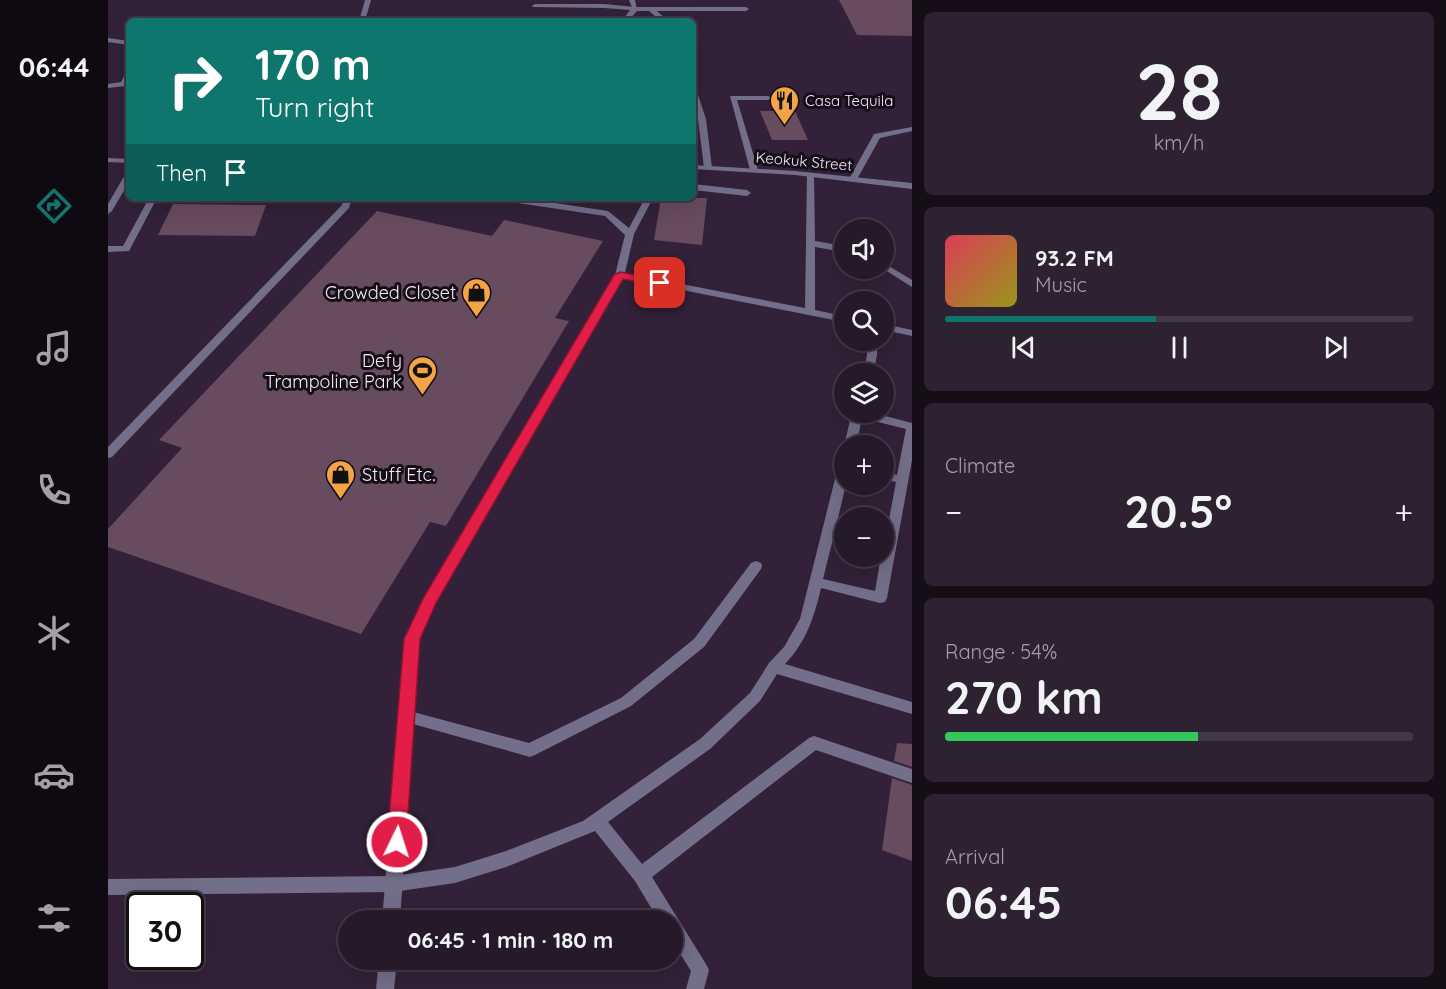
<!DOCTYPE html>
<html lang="en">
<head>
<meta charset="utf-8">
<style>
  body { margin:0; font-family:Quicksand,sans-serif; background:#2e2232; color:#f1f3f6; height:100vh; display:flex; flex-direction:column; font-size:22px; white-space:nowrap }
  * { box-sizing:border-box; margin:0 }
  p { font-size:20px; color:#a4a0a8 }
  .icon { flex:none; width:33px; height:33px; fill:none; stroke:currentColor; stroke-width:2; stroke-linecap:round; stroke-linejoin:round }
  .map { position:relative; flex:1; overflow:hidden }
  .side { display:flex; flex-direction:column; gap:12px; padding:12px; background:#150e17; width:534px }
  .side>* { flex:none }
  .banner { position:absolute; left:18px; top:18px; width:570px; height:183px; border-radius:9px; box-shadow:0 6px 24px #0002,0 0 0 2px #423847; background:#0f766e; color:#fff; overflow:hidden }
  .fabs { position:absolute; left:726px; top:219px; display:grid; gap:12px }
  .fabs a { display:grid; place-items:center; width:60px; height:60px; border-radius:50%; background:#26192a; box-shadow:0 6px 24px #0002,0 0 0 2px #423847; font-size:30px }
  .speed { position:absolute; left:18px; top:892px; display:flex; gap:12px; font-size:30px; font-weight:700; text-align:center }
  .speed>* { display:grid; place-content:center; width:78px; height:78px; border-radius:50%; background:#26192a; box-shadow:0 6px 24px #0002,0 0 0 2px #423847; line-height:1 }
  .speed .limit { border:3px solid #111; border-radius:9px; background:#fff; color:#111 }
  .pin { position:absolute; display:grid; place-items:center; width:51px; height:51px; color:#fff; margin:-26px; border-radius:12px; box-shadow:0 3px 9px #0006 }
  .me { position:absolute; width:66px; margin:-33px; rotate:4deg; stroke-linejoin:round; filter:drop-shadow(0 0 4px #0008) }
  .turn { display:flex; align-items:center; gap:21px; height:126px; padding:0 30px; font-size:27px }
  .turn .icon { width:78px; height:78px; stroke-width:2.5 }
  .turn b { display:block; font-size:42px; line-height:51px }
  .then { display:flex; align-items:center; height:57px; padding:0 30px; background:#0003; gap:12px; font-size:22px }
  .big { font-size:45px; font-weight:800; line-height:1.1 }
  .side .tile { flex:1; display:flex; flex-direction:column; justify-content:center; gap:9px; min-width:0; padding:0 21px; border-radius:9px; background:#2e2232 }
  .side .dial { align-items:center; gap:0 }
  .dial b { font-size:78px; line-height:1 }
  .song { display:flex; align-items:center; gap:18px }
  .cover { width:72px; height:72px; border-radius:9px; background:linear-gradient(135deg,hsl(350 70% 55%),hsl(60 70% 35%)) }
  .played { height:6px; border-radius:3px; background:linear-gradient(90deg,#0f766e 45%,#423847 45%) }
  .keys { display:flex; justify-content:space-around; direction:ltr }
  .heat { display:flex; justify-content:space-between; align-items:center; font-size:33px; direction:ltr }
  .charge { height:9px; border-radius:4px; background:linear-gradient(90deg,#34c759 54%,#423847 0) }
  .trip { position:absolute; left:230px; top:910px; width:345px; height:60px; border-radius:30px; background:#26192a; box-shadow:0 6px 24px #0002,0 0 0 2px #423847; font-weight:800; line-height:60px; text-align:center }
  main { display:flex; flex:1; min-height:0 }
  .dock { display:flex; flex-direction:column; width:108px; justify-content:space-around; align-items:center; background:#0f0a11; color:#a4a0a8 }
  .dock .icon { width:42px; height:42px }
  .dock .current { color:#0f766e }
  .dock b { font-size:27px; color:#f1f3f6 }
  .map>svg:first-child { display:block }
</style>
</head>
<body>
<main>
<nav class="dock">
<b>06:44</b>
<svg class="icon current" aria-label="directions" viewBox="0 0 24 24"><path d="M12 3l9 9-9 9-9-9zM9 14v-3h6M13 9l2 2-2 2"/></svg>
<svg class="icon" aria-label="music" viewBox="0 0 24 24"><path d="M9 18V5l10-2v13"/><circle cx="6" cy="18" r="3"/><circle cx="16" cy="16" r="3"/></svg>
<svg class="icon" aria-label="phone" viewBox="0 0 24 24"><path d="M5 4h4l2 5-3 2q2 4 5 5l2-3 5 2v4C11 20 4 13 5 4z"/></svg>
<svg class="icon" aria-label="climate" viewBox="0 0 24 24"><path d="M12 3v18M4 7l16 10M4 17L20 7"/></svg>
<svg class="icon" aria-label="car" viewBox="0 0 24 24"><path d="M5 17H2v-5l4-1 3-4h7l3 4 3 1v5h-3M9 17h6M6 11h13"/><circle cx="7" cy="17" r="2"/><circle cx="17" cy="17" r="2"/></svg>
<svg class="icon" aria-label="filters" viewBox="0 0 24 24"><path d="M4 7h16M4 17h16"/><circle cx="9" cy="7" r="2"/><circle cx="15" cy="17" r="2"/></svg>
</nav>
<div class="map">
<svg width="804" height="989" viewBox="0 0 804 989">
  <rect width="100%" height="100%" fill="#322138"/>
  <g fill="#674b5e">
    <path d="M 731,0 L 804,0 L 804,36 L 749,35 Z"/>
    <path d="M 652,111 L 687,111 L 700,140 L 664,140 Z"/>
    <path d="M 553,198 L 599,198 L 594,245 L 546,240 Z"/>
    <path d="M 65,204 L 158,205 L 147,236 L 50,235 Z"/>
    <path d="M 269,211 L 384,236 L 396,220 L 495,241 L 447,318 L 461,321 L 338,526 L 322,522 L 253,634 L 0,547 L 0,529 L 74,448 L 51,440 Z"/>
    <path d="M 789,743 L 804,744 L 804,767 L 786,761 Z"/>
    <path d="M 784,778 L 804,785 L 804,861 L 774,850 Z"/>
  </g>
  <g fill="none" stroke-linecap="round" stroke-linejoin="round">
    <g fill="#736e89" fill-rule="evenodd">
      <path d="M 427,4 L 496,4 L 527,7 L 638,7 L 641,9 L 638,11 L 549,11 L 560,21 L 553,21 L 541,11 L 529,11 L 520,21 L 514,21 L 522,10 L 496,8 L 425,7 L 424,6 Z"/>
      <path d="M 0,38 L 21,41 L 21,45 L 0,42 Z"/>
      <path d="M 18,73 L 21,73 L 21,80 L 18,86 L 0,88 L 0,84 L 13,82 Z"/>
      <path d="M 585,90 L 589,92 L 598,119 L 604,168 L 600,170 L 596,168 L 590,119 L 585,103 Z"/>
      <path d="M 622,96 L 660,96 L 664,98 L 660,100 L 629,100 L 650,170 L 649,172 L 642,170 Z"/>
      <path d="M 804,127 L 804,131 L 772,138 L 748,181 L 742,181 L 741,179 L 766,134 Z"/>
      <path d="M 699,173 L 706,175 L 707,241 L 736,246 L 736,252 L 707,247 L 707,310 L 736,316 L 736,322 L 509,277 L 507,275 L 517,235 L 497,216 L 397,201 L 393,198 L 414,198 L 500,211 L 521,228 L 537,198 L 545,198 L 526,234 L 517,273 L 697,308 Z"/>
      <path d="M 585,184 L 639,190 L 643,193 L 639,196 L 585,190 Z"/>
      <path d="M 41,198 L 49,198 L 21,251 L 0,252 L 0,246 L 15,246 Z"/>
      <path d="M 236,198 L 244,198 L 241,208 L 4,457 L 0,458 L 0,447 L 234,205 Z"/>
      <path d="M 776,263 L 804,280 L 804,287 L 774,268 L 776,268 Z"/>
      <path d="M 776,324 L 804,330 L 804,336 L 776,330 Z"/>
      <path d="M 759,340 L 769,340 L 769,355 L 765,374 L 755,374 L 759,355 Z"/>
      <path d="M 744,412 L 762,412 L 804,423 L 804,460 L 779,598 L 777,602 L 772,603 L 713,588 C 706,618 698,642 677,664 L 804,702 L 804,714 L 669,674 L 652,701 L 602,749 L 500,822 L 534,864 L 701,738 L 706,736 L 804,769 L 804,783 L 708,750 L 544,877 L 598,964 L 601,970 L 596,989 L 578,989 L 583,971 L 564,941 L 564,921 L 551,921 L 527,881 L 487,831 L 398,867 L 347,883 L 285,892 L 0,895 L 0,879 L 285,876 L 347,867 L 398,851 L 475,821 L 592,739 L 642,693 L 661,663 L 676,647 L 692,619 L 730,467 L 736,463 L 738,484 L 730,518 L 736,521 L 736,529 L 728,527 L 715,579 L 767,591 L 773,556 L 776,556 L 776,546 L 788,482 L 776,479 L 776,471 L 789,475 L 798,429 L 754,418 L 748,446 L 736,446 Z"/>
      <path d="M 648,561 L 653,563 L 654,566 L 653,569 L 596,647 L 523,706 L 427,755 L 422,757 L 298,722 L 293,721 L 291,716 L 293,711 L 298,710 L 421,743 L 513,698 L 586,639 L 643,563 Z"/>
    </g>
    <g fill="#736e89" fill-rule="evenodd">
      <path d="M 521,0 L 527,0 L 529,10 L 525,10 Z"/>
      <path d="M 18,173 L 21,173 L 21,182 L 4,211 L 0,214 L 0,204 Z"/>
      <path d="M 512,272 L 517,275 L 327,603 L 311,639 L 292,921 L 274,921 L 297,639 L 316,597 L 507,275 Z"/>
      <path d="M 271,960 L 289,960 L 286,989 L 268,989 Z"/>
    </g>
    <g fill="#736e89" fill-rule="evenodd">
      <path d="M 257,0 L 263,0 L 257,21 L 251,21 Z"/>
      <path d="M 0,158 L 21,159 L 21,163 L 0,162 Z"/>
      <path d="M 585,165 L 687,171 L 804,183 L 804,189 L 687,175 L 585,169 Z"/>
    </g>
  </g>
  <path fill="#e11d48" stroke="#92132f" stroke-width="1.5" d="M 512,272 L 552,280 L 557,283 L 552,286 L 515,279 L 328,603 L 312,639 L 298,842 L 295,848 L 289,851 L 282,848 L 279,842 L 296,639 L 316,597 L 506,275 Z"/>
  <defs>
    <symbol id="restaurant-pin" viewBox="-11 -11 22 30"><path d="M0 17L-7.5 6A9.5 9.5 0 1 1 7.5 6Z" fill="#f4a444" stroke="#150e19"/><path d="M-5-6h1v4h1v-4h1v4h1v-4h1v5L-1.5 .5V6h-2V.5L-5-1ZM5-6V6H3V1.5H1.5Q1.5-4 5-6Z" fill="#111"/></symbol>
    <symbol id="shop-pin" viewBox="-11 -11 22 30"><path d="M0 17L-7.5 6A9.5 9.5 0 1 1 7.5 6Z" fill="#f4a444" stroke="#150e19"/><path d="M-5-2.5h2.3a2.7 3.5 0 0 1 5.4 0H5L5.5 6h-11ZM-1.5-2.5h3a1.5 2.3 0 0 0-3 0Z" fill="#111"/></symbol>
    <symbol id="stadium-pin" viewBox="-11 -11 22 30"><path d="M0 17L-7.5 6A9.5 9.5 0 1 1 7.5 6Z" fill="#f4a444" stroke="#150e19"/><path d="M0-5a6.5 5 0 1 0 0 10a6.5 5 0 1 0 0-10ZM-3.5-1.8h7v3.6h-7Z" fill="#111"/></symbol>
  </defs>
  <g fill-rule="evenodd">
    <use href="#restaurant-pin" x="660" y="84" width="33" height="45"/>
    <use href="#shop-pin" x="352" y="276" width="33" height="45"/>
    <use href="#stadium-pin" x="298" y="354" width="33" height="45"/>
    <use href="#shop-pin" x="216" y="458" width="33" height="45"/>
  </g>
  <g text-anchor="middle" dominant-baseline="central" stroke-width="6" stroke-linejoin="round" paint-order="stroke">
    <g font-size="15" fill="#f7ecfb" stroke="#150e19" text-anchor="start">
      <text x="697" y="100">Casa Tequila</text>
    </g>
    <g font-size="15" fill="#f7ecfb" stroke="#150e19">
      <text transform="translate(696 161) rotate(5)">Keokuk Street</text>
    </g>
    <g font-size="18" fill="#f7ecfb" stroke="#150e19" text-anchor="end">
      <text x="348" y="292">Crowded Closet</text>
      <text x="294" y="360">Defy<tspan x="294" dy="21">Trampoline Park</tspan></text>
      <text x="254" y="474" text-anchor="start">Stuff Etc.</text>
    </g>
  </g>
</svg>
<div class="fabs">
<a><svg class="icon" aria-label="sound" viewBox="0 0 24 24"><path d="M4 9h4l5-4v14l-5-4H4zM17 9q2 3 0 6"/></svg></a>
<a><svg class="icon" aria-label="search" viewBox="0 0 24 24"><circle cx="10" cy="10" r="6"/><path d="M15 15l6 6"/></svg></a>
<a><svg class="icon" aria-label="layers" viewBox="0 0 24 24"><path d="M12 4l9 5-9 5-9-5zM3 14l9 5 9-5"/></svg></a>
<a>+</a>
<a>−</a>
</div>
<div class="speed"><div class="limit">30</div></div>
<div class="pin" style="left:552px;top:283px;background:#d93025"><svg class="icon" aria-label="arrive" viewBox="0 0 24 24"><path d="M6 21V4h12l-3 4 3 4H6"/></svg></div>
<svg class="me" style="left:289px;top:842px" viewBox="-20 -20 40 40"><circle r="17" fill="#e11d48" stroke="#fff" stroke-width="3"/><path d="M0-11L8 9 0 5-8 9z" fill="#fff"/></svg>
<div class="trip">06:45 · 1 min · 180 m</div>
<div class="banner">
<div class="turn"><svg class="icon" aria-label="right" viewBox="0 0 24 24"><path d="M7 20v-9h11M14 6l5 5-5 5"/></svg><div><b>170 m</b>Turn right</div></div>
<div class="then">Then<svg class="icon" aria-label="arrive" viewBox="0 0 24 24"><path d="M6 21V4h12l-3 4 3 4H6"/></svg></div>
</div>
</div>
<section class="side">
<div class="tile dial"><b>28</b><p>km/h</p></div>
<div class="tile">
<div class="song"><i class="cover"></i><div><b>93.2 FM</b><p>Music</p></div></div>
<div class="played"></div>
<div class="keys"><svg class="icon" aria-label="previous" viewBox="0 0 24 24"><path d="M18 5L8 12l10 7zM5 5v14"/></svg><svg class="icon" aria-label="pause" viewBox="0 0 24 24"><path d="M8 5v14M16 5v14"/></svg><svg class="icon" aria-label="next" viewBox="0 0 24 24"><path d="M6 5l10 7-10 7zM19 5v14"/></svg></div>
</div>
<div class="tile"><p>Climate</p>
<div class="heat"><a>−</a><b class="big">20.5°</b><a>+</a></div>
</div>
<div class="tile"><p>Range · 54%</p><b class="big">270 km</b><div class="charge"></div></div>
<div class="tile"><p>Arrival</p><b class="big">06:45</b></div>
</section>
</main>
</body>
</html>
